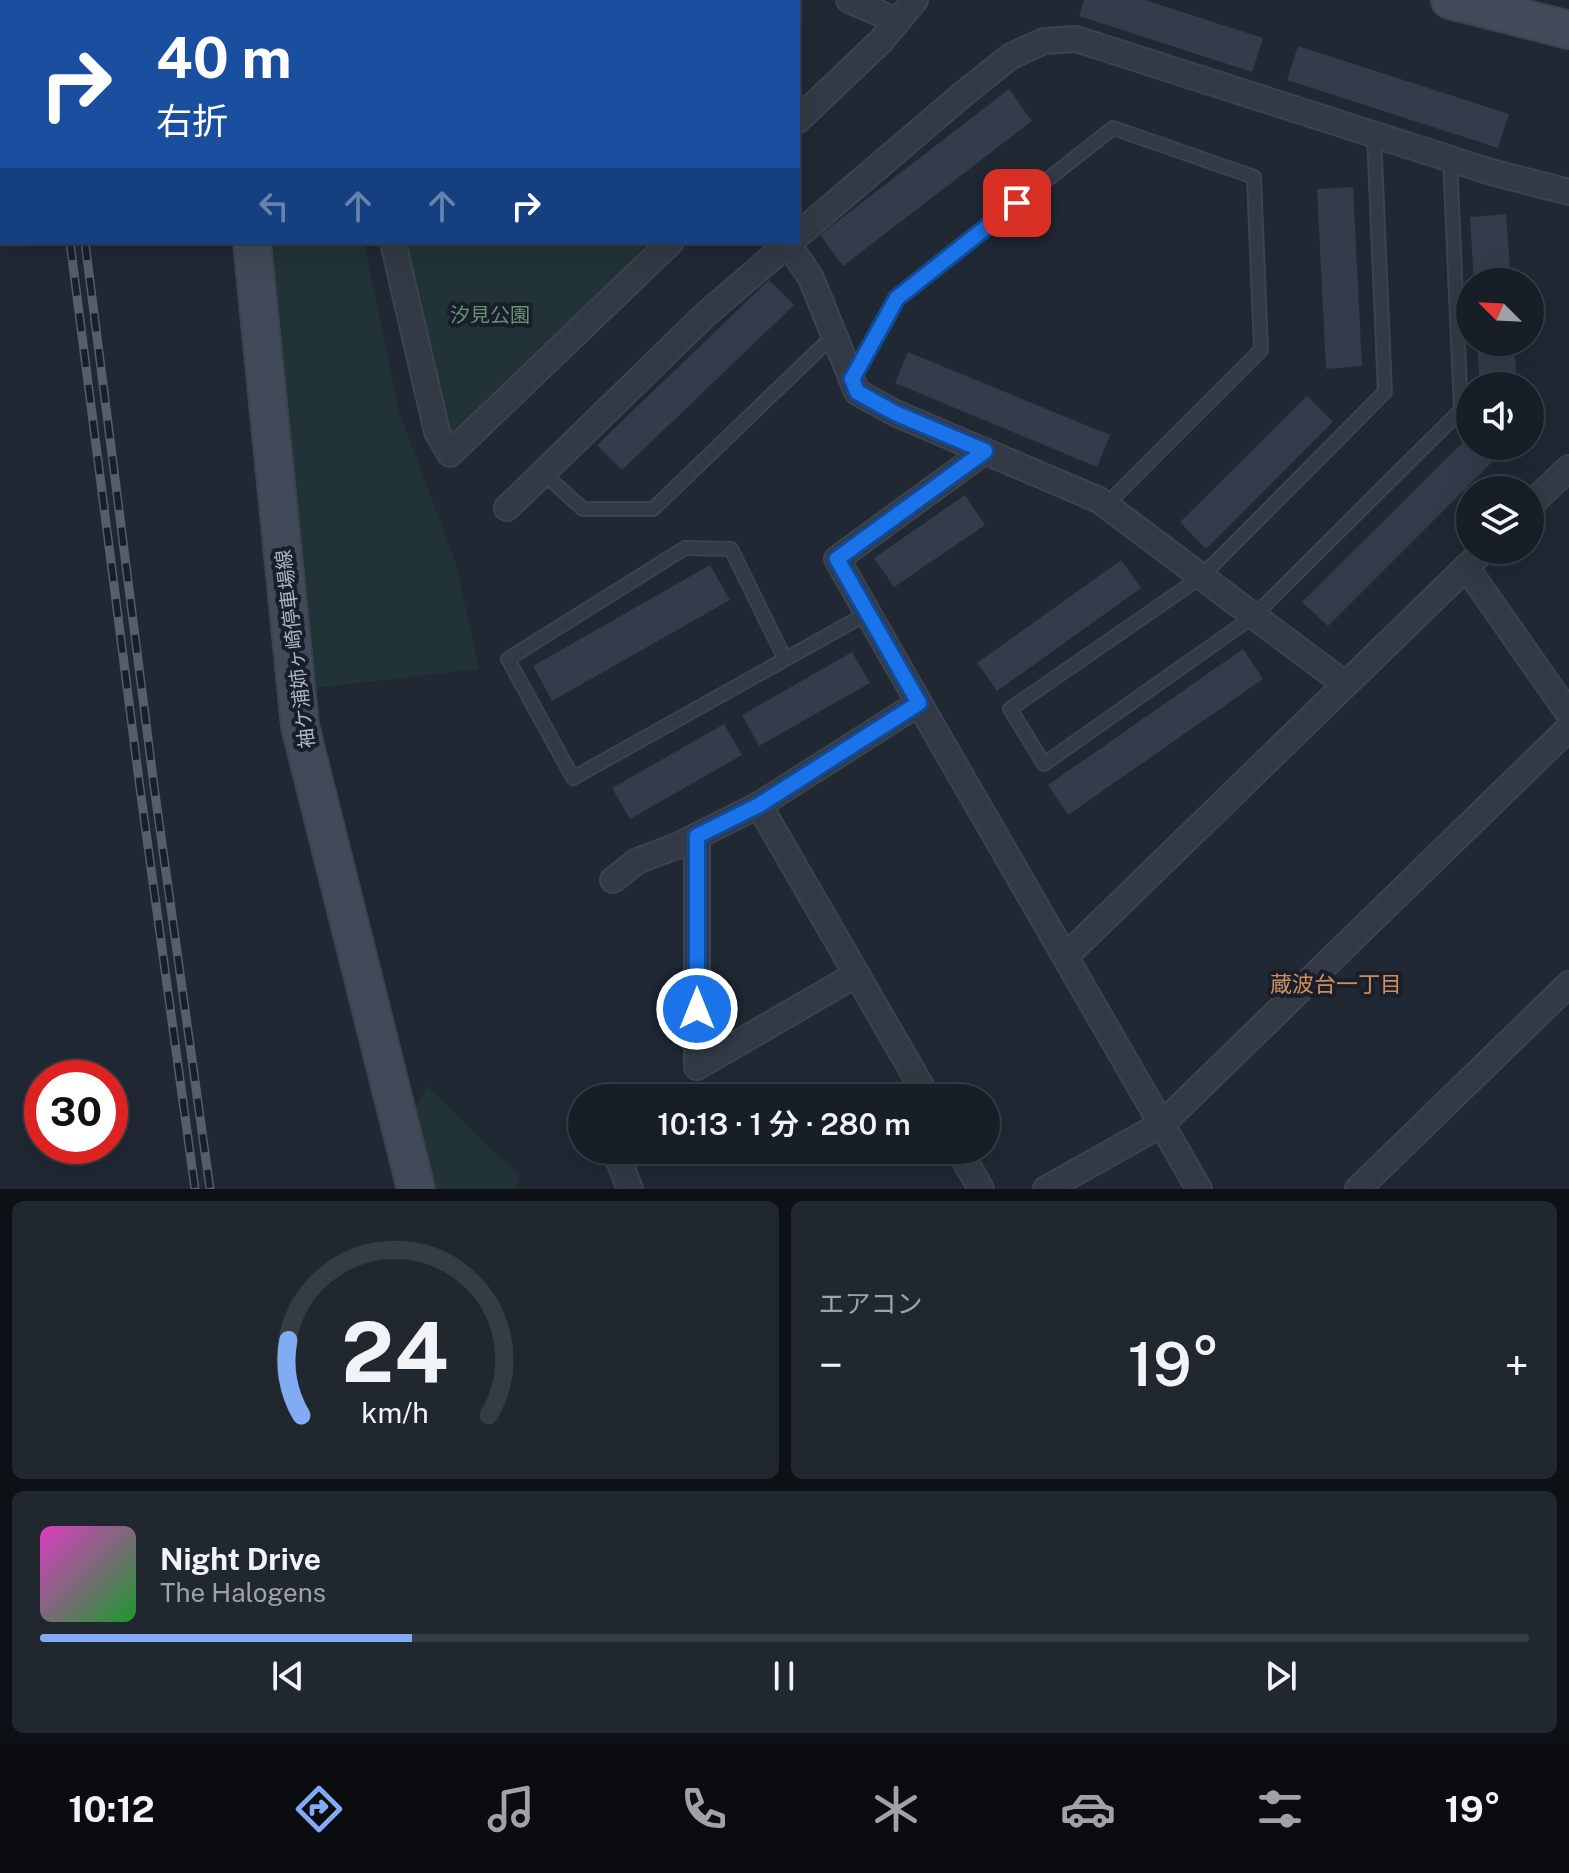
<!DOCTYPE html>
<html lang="ja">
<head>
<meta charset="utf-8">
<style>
  body { margin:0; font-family:"Public Sans","Noto Sans JP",sans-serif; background:#21272f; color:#f1f3f6; height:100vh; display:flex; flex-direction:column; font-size:30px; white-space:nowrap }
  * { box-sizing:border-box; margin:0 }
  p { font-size:26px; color:#9fa2a7 }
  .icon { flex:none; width:44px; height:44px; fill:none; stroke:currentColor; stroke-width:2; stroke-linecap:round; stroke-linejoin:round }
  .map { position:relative; height:1189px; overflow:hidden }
  .details { display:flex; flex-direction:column; gap:12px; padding:12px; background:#0d1015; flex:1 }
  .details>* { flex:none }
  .hud { position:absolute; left:0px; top:0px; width:800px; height:244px; box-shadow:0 8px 32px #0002,0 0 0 2px #363c44; background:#1a4fa0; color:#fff; overflow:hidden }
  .needle { width:52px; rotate:294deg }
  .fabs { position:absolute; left:1456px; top:268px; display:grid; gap:16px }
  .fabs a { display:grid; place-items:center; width:88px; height:88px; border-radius:50%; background:#181e27; box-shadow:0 8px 32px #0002,0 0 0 2px #363c44; font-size:40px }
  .speed { position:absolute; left:24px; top:1060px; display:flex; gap:16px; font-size:40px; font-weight:700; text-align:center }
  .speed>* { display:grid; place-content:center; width:104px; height:104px; border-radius:50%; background:#181e27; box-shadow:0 8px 32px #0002,0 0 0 2px #363c44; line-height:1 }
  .speed .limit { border:12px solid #d22; background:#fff; color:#111 }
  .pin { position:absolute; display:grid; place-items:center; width:68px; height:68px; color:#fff; margin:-34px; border-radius:16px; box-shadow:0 4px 12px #0006 }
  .me { position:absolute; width:88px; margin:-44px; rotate:0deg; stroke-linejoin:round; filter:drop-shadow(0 0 6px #0008) }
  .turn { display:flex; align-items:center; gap:28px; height:168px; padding:0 24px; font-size:36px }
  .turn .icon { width:104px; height:104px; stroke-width:2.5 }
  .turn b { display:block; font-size:56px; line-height:68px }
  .lanes { display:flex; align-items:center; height:76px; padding:0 24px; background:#0003; justify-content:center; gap:40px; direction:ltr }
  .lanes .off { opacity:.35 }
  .big { font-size:60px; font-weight:600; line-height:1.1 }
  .details .card { flex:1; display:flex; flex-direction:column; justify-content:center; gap:12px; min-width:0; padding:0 28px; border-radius:12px; background:#21272f }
  .details .dial { align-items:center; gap:0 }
  .dial svg { height:208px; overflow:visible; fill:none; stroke:#363c44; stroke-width:7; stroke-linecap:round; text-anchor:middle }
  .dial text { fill:#f1f3f6; stroke:none }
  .song { display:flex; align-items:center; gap:24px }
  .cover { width:96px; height:96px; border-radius:12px; background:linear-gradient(135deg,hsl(310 70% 55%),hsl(130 70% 35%)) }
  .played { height:8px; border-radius:4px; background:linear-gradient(90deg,#81acf3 25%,#363c44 25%) }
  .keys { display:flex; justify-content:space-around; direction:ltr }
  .heat { display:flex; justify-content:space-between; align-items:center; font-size:44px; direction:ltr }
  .details .tiles { flex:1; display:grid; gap:12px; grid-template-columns:1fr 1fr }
  .card:last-child { grid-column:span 2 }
  .trip { position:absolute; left:568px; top:1084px; width:432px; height:80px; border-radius:40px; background:#181e27; box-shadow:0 8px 32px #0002,0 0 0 2px #363c44; font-weight:600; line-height:80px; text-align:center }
  .dock { display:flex; height:128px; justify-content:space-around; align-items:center; background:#0a0c10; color:#9fa2a7 }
  .dock .icon { width:56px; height:56px }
  .dock .selected { color:#81acf3 }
  .dock b { font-size:36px; color:#f1f3f6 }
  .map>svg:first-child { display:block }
</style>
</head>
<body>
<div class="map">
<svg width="1569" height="1189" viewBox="0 0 1569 1189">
  <rect width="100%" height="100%" fill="#202834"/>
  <g fill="#213336">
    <path d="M 257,242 L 364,242 L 399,412 L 456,564 L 479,669 L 315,688 Z"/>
    <path d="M 396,242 L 671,242 L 450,454 Z"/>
    <path d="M 428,1086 L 520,1177 L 515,1189 L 428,1189 L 409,1115 Z"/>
  </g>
  <g fill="#323c4b">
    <path d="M 1084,0 L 1145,0 L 1263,38 L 1252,72 L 1079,16 Z"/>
    <path d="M 1298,46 L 1509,114 L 1498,148 L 1287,80 Z"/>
    <path d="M 1009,89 L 1032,121 L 843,266 L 820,235 Z"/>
    <path d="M 1353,187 L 1362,366 L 1326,369 L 1317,189 Z"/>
    <path d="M 1506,214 L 1511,282 L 1474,282 L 1470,217 Z"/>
    <path d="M 769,280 L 794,305 L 622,470 L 597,445 Z"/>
    <path d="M 1477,342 L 1514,342 L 1517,386 L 1480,386 Z"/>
    <path d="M 908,352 L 1110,435 L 1097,467 L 895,383 Z"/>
    <path d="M 1307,396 L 1333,422 L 1206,549 L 1180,522 Z"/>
    <path d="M 1470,435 L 1470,446 L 1487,446 L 1498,456 L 1328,626 L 1302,602 Z"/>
    <path d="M 965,495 L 985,525 L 894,587 L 874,558 Z"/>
    <path d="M 1121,560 L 1141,588 L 997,691 L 977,663 Z"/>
    <path d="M 710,565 L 730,600 L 552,701 L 533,666 Z"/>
    <path d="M 1243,649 L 1263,679 L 1068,815 L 1048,785 Z"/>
    <path d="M 852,652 L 870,683 L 759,746 L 742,715 Z"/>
    <path d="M 724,724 L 742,755 L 630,819 L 612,788 Z"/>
  </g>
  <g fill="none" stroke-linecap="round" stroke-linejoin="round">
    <defs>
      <g id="lane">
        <path d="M 1374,135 L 1385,392 L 1201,577 L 1010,709 L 1044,764 L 1254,616 L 1461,410 L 1450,159"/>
        <path d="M 852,378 L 897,298 L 1113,128 L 1254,177 L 1261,350 L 1106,505"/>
        <path d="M 543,473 L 583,509 L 653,509 L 834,335"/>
        <path d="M 785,659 L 731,549 L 685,548 L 508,659 L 573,778 L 868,613"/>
      </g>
      <g id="street">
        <path d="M 345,0 L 345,2"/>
        <path d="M 849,0 L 897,21"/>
        <path d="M 798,120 L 881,41 L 915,0"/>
        <path d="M 798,235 L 962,95 L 1011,56 L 1044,41 L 1076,39 L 1491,172 L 1569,192"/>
        <path d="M 393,242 L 437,432 L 450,454 L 671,242"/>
        <path d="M 788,244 L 811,278 L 857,392 L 895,413 L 1099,500 L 1345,684"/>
        <path d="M 1530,505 L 1569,468"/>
        <path d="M 507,508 L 705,315 L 790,242"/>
        <path d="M 1466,567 L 1569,714"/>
        <path d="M 919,703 L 837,559 L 985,451"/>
        <path d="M 759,805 L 928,1098"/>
        <path d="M 697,836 L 697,1067 L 857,974"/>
        <path d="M 613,880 L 637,861 L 677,846 L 759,805 L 919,703 L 1199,1189"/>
        <path d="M 1066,956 L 1484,550"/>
        <path d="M 959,1150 L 981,1189"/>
        <path d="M 615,1151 L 630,1189"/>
        <path d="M 1046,1189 L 1162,1124 L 1569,728"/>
        <path d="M 1358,1189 L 1569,984"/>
      </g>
      <g id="secondary">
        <path d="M 228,0 L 228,2"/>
        <path d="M 1450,0 L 1569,30"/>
        <path d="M 252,242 L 300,726 L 416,1189"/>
      </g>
    </defs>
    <use href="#lane" stroke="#3c434f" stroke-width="16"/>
    <use href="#street" stroke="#3c434f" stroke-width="28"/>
    <use href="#secondary" stroke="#3c434f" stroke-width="40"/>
    <use href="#lane" stroke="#333a45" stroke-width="12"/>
    <use href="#street" stroke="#333a45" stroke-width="24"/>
    <use href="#secondary" stroke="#414a58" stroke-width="36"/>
    <defs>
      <g id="rail">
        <path d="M 39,0 L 40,2"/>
        <path d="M 54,0 L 54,2"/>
        <path d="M 70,242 L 140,788 L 195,1189"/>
        <path d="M 85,242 L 154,786 L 210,1189"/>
      </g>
    </defs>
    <use href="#rail" stroke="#555e6c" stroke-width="9"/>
    <use href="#rail" stroke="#191f2a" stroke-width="6" stroke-dasharray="18" stroke-linecap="butt"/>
  </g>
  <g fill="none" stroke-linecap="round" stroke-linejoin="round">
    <defs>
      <path id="route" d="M 697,1009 L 697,836 L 759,805 L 919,703 L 837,559 L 985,451 L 895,413 L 857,392 L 852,379 L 897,298 L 1017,203"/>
    </defs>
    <use href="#route" stroke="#114b97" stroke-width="20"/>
    <use href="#route" stroke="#1a73e8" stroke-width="14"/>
  </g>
  <g text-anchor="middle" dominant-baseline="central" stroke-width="8" stroke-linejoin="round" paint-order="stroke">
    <g font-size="20" fill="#669170" stroke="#191f2a">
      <text x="490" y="315">汐見公園</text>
    </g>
    <g font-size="20" fill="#adb5c2" stroke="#191f2a">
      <text transform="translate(295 649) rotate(-97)">袖ケ浦姉ヶ崎停車場線</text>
    </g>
    <g font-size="22" fill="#ce8e5c" stroke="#191f2a">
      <text x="1336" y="984">蔵波台一丁目</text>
    </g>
  </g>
</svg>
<div class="fabs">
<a><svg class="needle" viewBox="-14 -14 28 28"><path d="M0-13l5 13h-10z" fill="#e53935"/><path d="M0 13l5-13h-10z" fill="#9fa2a7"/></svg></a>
<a><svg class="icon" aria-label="sound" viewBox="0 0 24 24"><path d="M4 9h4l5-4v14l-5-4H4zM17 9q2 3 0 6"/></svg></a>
<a><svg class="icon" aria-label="layers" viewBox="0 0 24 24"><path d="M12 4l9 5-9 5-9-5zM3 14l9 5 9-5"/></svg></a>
</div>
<div class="speed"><div class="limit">30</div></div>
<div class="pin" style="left:1017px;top:203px;background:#d93025"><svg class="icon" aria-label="arrive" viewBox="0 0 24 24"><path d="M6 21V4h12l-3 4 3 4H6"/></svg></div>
<svg class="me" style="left:697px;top:1009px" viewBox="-20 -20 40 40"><circle r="17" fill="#1a73e8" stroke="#fff" stroke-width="3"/><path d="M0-11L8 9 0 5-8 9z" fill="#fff"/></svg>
<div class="trip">10:13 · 1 分 · 280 m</div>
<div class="hud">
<div class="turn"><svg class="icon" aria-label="right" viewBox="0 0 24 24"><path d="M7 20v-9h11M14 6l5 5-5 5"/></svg><div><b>40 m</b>右折</div></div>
<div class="lanes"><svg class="icon off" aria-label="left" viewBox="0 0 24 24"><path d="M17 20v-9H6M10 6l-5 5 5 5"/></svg><svg class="icon off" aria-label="ahead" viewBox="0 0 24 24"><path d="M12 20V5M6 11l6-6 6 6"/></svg><svg class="icon off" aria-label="ahead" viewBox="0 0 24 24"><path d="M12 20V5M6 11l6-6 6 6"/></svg><svg class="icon" aria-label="right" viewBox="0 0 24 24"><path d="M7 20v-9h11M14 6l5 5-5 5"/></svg></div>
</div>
</div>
<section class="details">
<div class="tiles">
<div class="card dial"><svg viewBox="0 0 100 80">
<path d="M14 69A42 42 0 1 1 86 69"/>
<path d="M14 69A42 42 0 0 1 9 40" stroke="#81acf3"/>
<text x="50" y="56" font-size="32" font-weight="700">24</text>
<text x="50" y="72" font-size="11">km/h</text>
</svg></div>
<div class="card"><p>エアコン</p>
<div class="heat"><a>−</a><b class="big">19°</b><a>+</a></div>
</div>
<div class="card">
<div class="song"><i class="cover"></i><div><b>Night Drive</b><p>The Halogens</p></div></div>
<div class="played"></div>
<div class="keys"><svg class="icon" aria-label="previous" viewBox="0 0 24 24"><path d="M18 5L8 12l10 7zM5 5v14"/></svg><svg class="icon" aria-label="pause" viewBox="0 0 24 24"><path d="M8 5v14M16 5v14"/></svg><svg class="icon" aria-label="next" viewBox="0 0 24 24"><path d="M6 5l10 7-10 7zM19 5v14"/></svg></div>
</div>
</div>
</section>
<nav class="dock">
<b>10:12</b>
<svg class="icon selected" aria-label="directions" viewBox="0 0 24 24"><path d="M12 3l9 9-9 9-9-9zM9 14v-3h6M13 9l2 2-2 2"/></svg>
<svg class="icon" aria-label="music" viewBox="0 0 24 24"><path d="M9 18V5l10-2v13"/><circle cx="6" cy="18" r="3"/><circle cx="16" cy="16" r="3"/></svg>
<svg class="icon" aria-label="phone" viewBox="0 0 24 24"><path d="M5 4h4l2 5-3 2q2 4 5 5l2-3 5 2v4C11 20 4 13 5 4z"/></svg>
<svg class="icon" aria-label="climate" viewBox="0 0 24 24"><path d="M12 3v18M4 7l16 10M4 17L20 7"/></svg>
<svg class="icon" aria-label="car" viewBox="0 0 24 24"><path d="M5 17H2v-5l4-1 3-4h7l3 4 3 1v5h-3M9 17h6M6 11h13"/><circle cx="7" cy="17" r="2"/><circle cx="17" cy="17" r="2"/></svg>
<svg class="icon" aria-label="filters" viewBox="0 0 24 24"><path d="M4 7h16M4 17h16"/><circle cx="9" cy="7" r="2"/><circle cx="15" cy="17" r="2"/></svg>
<b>19°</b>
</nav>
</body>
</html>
